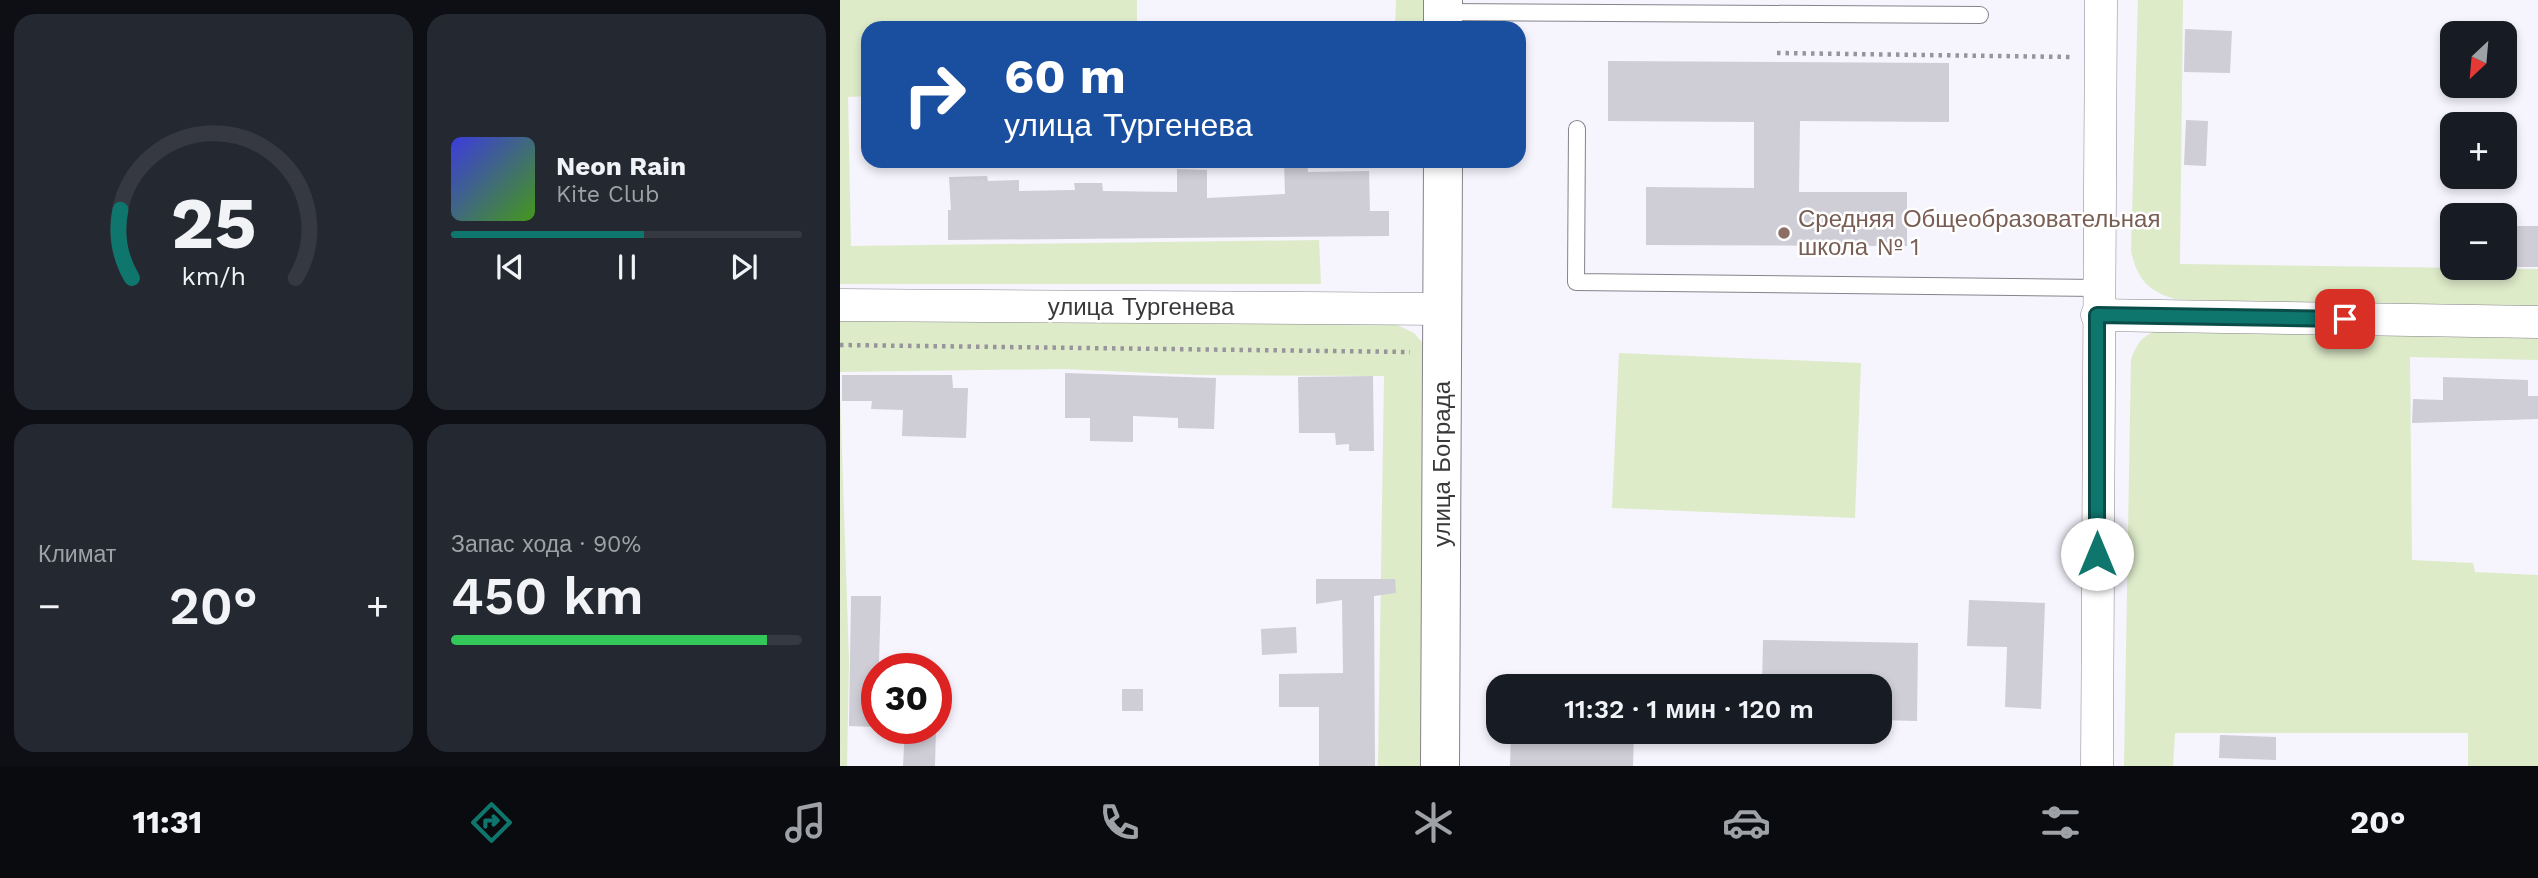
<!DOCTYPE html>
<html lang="ru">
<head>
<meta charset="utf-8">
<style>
  body { margin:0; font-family:"Work Sans",sans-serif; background:#242831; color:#f1f3f6; height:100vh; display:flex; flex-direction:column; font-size:26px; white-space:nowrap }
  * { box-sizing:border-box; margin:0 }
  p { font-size:23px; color:#9ea1a6 }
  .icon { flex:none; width:38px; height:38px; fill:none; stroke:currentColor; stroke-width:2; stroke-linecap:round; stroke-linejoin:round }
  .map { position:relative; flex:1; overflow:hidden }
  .details { display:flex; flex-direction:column; gap:14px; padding:14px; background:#0d0f14; width:840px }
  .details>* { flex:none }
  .top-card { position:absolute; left:21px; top:21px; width:665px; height:147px; border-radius:21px; box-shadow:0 4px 10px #0003; background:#1a4fa0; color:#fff; overflow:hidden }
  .needle { width:46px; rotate:206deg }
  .buttons { position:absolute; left:1600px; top:21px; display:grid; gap:14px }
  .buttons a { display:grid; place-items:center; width:77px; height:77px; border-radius:14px; background:#171b24; box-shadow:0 4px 10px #0003; font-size:35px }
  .speed { position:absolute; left:21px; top:653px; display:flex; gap:14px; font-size:35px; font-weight:700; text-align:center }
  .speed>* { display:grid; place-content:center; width:91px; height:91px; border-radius:50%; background:#171b24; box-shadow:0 4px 10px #0003; line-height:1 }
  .speed .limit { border:10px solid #d22; background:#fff; color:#111 }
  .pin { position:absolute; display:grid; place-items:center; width:60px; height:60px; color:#fff; margin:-30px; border-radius:14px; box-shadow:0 4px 10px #0006 }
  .me { position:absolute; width:77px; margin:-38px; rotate:0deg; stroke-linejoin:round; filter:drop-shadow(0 0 5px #0008) }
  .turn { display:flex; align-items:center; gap:24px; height:147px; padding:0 28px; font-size:32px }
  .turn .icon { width:91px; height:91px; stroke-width:2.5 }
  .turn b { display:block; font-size:49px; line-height:60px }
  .big { font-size:52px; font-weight:600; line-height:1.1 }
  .details .tile { flex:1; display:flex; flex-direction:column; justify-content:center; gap:10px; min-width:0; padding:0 24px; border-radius:21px; background:#242831 }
  .details .dial { align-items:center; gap:0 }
  .dial svg { height:182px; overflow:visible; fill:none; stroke:#363941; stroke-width:7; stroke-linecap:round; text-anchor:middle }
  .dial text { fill:#f1f3f6; stroke:none }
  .song { display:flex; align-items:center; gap:21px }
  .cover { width:84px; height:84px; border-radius:10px; background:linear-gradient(135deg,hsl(240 70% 55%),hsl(100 70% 35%)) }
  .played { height:7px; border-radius:4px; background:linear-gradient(90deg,#0f766e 55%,#363941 55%) }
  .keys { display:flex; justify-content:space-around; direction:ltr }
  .heat { display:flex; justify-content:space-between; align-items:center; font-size:38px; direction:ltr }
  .charge { height:10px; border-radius:5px; background:linear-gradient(90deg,#34c759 90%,#363941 0) }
  .details .tiles { flex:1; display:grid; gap:14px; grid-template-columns:repeat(2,1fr) }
  .trip { position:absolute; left:646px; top:674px; width:406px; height:70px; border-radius:21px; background:#171b24; box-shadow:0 4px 10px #0003; font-weight:600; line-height:70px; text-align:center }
  .menu { display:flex; height:112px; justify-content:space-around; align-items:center; background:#090b0e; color:#9ea1a6 }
  .menu .icon { width:49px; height:49px }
  .menu .active { color:#0f766e }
  .menu b { font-size:32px; color:#f1f3f6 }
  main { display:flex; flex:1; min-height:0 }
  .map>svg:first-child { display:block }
</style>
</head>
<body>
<main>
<section class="details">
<div class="tiles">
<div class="tile dial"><svg viewBox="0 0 100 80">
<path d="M14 69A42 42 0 1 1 86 69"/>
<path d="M14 69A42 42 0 0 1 9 39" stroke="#0f766e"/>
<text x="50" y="56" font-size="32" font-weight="700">25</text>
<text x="50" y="72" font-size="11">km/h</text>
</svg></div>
<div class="tile">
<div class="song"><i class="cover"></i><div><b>Neon Rain</b><p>Kite Club</p></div></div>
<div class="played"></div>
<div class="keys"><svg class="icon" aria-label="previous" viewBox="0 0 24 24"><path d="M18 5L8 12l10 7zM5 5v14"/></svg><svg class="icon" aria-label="pause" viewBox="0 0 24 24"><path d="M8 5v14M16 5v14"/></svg><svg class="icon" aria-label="next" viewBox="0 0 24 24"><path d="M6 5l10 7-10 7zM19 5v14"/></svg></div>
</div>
<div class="tile"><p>Климат</p>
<div class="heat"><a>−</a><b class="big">20°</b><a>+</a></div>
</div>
<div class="tile"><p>Запас хода · 90%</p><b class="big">450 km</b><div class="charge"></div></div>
</div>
</section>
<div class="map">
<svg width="1698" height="766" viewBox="0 0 1698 766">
  <rect width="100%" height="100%" fill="#f6f4fd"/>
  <g fill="#ddebc9">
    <path d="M 0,0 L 297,0 L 297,28 L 28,28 L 28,96 L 8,97 L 11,246 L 479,240 L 481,284 L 0,284 Z"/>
    <path d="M 556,0 L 595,0 L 594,28 L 555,28 Z"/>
    <path d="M 1298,0 L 1343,0 L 1340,264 L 1698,269 L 1698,312 L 1543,311 L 1335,299 C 1308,291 1297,279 1291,251 Z"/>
    <path d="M 0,320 L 555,324 L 574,333 L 586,347 L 583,766 L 538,766 L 544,376 L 359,375 L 223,369 L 0,372 Z"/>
    <path d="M 1326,329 L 1698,333 L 1698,360 L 1570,357 L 1572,560 L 1633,563 L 1635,572 L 1698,575 L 1698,766 L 1628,766 L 1628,733 L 1335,733 L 1333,766 L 1284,766 L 1291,359 C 1299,339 1305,333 1326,329 Z"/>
    <path d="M 779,353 L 1021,363 L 1015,518 L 772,508 Z"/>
    <path d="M 0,390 L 9,662 L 7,766 L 0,766 Z"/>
  </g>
  <g fill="#cfcdd6">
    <path d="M 1345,29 L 1392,31 L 1390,73 L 1344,72 Z"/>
    <path d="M 768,61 L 1109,63 L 1109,122 L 960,121 L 959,192 L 1067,192 L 1067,246 L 806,245 L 806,187 L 914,188 L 914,122 L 768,121 Z"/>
    <path d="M 1346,120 L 1368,121 L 1366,166 L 1344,165 Z"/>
    <path d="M 444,161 L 467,161 L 468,172 L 529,171 L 530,211 L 549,211 L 549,236 L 108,240 L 108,210 L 111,210 L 109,177 L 147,176 L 148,181 L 179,180 L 179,191 L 235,190 L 234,183 L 262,183 L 263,191 L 337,192 L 337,169 L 367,170 L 367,198 L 445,194 Z"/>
    <rect x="1664" y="226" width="34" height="41"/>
    <path d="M 225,373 L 376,378 L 374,429 L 338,428 L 338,418 L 293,416 L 293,442 L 250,441 L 250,418 L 225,418 Z"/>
    <path d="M 2,375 L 112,375 L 113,388 L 128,388 L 126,438 L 62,436 L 63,410 L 31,409 L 32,401 L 2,401 Z"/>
    <path d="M 533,376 L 534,451 L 509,451 L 509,444 L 496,445 L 495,433 L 459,433 L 458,377 Z"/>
    <path d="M 1603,377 L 1688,380 L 1688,396 L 1698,396 L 1698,419 L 1572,423 L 1573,399 L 1603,400 Z"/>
    <path d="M 476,579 L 555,579 L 556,593 L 534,596 L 535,766 L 479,766 L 479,707 L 439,707 L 439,674 L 503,673 L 502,600 L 476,604 Z"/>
    <path d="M 11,596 L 41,596 L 37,727 L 9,726 Z"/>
    <path d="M 1129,600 L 1205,603 L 1201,709 L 1165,707 L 1167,647 L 1127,646 Z"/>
    <path d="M 456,627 L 457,653 L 422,655 L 421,629 Z"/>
    <path d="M 923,640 L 1078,643 L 1077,721 L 1040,720 L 1040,686 L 922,686 Z"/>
    <rect x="282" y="689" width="21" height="22"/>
    <path d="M 65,728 L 96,728 L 95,766 L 63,766 Z"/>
    <path d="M 671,732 L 794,732 L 793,766 L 670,766 Z"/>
    <path d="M 1380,735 L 1436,737 L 1436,760 L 1379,758 Z"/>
  </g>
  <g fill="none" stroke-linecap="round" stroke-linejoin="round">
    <defs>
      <g id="service">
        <path d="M 603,12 L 1140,15"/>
        <path d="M 737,129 L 736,282 L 1257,288"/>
      </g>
      <g id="minor">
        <path d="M 0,305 L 603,309"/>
        <path d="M 1257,315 L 1698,322"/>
        <path d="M 1257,766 L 1261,0"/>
      </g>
      <g id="tertiary">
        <path d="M 603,28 L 603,0"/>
        <path d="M 600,766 L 603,161"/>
      </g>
    </defs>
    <use href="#service" stroke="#85838b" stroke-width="18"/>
    <use href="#minor" stroke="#85838b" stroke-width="33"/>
    <use href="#tertiary" stroke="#85838b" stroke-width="40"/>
    <g stroke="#97959b" stroke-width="4.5" stroke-dasharray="3.5 5" stroke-linecap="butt">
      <path d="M 937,53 L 1231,57"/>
      <path d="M 0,345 L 570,352"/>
    </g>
    <use href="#service" stroke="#fff" stroke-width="16"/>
    <use href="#minor" stroke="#fff" stroke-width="32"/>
    <use href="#tertiary" stroke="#fff" stroke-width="38"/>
  </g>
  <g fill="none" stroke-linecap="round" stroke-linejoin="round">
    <defs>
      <path id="route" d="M 1257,554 L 1257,315 L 1505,319"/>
    </defs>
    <use href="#route" stroke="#0a4d48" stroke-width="18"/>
    <use href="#route" stroke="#0f766e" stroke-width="12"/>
  </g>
  <circle fill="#8d6e63" stroke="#fff" stroke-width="2.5" cx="944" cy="233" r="7"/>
  <g text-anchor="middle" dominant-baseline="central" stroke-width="5" stroke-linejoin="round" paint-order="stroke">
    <g font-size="24" fill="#785e54" stroke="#fff" text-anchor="start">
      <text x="958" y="219">Средняя Общеобразовательная<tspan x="958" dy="28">школа № 1</tspan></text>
    </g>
    <g font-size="24" fill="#39383b" stroke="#fff">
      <text x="301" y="307">улица Тургенева</text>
      <text transform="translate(602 464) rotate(-90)">улица Бограда</text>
    </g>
  </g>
</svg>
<div class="buttons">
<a><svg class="needle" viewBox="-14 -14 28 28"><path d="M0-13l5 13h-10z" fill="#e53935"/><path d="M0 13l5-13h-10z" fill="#9ea1a6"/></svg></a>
<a>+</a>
<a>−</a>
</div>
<div class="speed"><div class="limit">30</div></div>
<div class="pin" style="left:1505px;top:319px;background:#d93025"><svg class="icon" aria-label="arrive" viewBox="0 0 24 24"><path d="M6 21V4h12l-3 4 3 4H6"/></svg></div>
<svg class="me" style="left:1257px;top:554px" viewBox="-20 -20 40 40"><circle r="19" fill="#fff"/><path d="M0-13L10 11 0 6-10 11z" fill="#0f766e"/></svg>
<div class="trip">11:32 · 1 мин · 120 m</div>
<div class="top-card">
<div class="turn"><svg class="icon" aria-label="right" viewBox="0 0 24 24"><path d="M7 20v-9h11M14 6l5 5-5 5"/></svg><div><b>60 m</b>улица Тургенева</div></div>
</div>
</div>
</main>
<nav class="menu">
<b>11:31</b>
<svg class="icon active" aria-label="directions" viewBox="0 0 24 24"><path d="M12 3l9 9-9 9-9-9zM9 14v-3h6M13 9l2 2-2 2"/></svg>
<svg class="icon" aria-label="music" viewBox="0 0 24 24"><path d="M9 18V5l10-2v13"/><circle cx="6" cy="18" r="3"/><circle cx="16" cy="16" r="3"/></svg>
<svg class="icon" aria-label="phone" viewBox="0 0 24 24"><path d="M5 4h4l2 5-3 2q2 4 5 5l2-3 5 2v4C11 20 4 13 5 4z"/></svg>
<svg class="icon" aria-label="climate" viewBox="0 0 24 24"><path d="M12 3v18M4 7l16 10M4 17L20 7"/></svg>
<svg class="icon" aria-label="car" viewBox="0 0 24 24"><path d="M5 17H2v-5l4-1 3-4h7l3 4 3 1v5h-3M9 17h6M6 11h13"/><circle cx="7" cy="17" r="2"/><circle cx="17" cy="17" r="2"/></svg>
<svg class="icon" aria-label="filters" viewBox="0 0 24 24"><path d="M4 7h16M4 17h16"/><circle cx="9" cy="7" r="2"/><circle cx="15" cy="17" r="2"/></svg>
<b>20°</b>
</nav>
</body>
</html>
